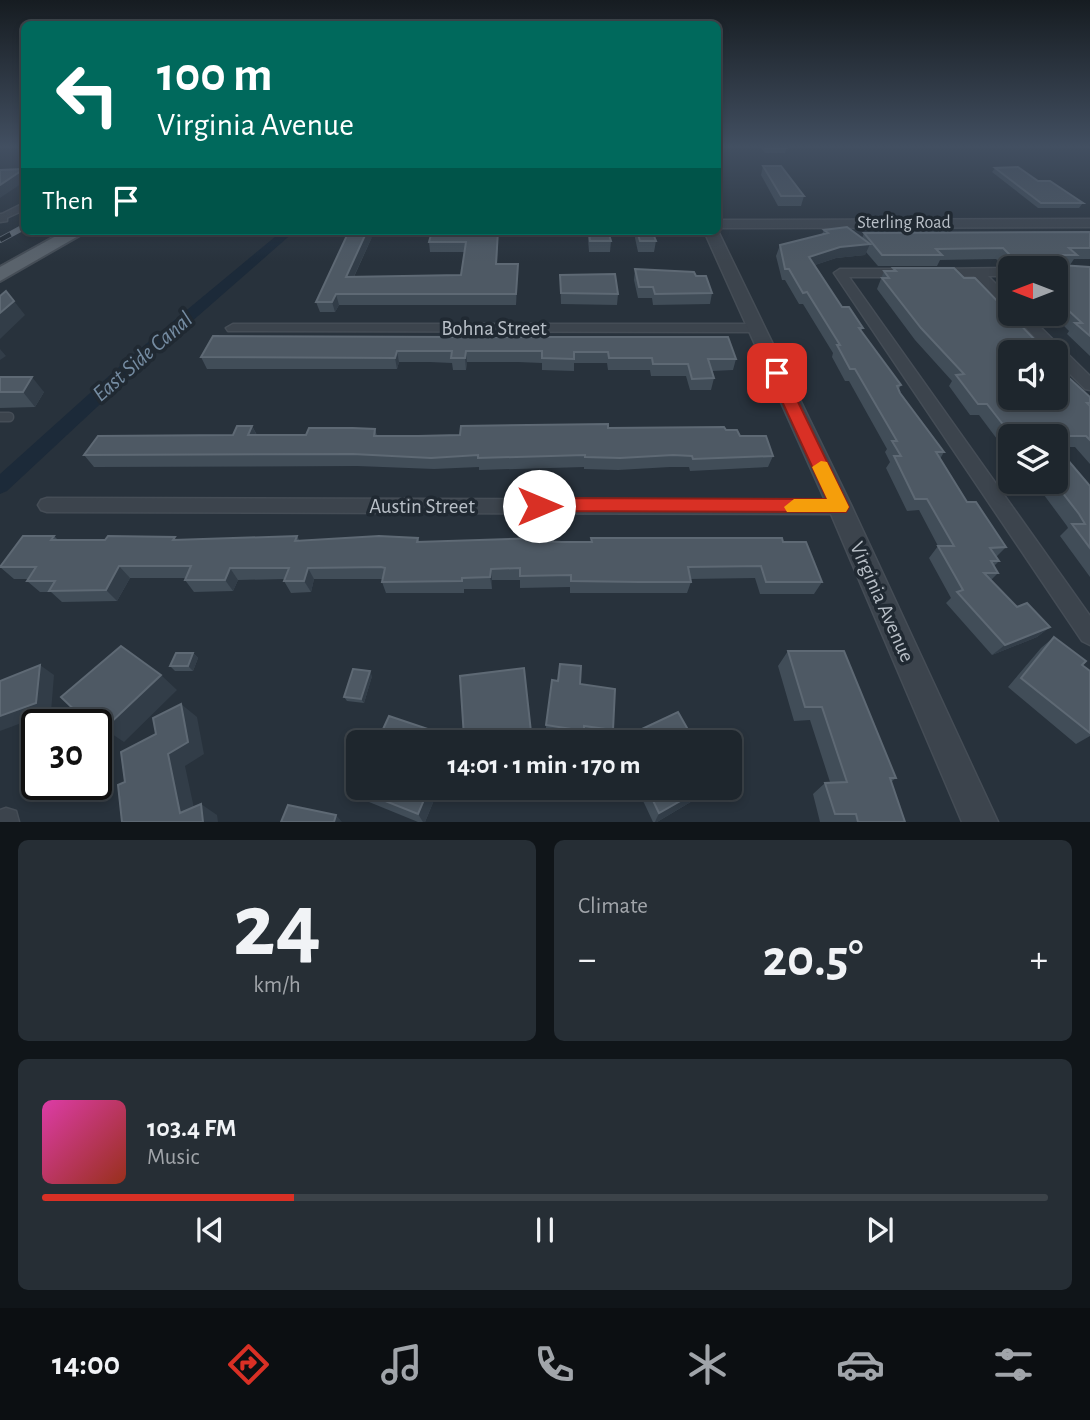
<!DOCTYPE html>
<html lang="en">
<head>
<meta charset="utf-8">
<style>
  body { margin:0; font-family:"Alegreya Sans",sans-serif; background:#262e35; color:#f1f3f6; height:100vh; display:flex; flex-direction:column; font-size:26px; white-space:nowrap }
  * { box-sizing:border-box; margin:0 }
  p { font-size:23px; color:#a1a5aa }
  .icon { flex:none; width:38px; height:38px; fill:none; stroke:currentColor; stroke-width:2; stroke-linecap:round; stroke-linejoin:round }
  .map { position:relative; height:822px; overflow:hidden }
  .details { display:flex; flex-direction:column; gap:18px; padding:18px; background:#101519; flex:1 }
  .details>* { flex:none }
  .top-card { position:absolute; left:21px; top:21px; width:700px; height:214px; border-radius:10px; box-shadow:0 4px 10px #0003,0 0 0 2px #3c4349; background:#00695c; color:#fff; overflow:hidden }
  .needle { width:46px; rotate:270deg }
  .controls { position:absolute; left:998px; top:256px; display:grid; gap:14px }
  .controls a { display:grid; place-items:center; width:70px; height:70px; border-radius:10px; background:#1e262d; box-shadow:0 4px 10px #0003,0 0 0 2px #3c4349; font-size:35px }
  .speed { position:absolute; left:21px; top:709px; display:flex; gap:14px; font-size:35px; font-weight:700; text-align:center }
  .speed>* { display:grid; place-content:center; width:91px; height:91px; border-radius:50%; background:#1e262d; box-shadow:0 4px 10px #0003,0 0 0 2px #3c4349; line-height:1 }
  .speed .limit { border:4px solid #111; border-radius:10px; background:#fff; color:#111 }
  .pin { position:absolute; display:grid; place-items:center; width:60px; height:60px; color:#fff; margin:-30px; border-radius:14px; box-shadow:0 4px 10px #0006 }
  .me { position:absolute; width:77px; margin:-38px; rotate:90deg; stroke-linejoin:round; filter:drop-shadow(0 0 5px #0008) }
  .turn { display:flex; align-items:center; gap:24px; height:147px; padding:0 21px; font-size:32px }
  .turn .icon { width:91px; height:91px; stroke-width:2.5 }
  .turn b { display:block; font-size:49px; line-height:60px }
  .then { display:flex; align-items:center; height:66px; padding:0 21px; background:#0003; gap:14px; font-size:26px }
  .big { font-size:52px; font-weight:700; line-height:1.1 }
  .details .card { flex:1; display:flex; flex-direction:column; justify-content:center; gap:10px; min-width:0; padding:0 24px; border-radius:10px; background:#262e35 }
  .details .dial { align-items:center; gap:0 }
  .dial b { font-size:91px; line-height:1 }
  .song { display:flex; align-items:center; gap:21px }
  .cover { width:84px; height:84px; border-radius:10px; background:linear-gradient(135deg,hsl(320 70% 55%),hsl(10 70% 35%)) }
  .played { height:7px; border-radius:4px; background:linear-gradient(90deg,#d93025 25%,#3c4349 25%) }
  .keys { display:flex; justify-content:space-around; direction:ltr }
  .heat { display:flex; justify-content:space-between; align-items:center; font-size:38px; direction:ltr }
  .details .tiles { flex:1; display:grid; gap:18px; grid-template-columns:1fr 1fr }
  .card:last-child { grid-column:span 2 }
  .trip { position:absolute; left:346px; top:730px; width:396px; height:70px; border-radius:10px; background:#1e262d; box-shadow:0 4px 10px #0003,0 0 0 2px #3c4349; font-weight:700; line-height:70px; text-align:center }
  .tabs { display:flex; height:112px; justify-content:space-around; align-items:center; background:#0c0f12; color:#a1a5aa }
  .tabs .icon { width:49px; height:49px }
  .tabs .on { color:#d93025 }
  .tabs b { font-size:32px; color:#f1f3f6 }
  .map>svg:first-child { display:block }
</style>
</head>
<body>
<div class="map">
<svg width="1090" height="822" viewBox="0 0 1090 822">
  <rect width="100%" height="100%" fill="#28323c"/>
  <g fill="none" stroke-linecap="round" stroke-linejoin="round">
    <path fill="#1c2a39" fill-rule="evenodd" d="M 282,231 L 295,231 L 141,366 L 7,491 L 0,494 L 0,474 L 129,358 Z"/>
    <defs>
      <path id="service" d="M 0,417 L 9,417"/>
      <g id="minor">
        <path d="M 24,203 L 24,210 L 0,221 L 0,215 Z"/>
        <path d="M 1010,268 L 1010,276 L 988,276 L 1010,298 L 1010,309 L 1005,308 L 974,276 L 937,277 L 931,273 L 937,269 Z"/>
        <path d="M 840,269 L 904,269 L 910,273 L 904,277 L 849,277 L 1090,616 L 1090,645 L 1082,641 L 834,273 Z"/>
        <path d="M 1012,313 L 1026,313 L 1090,376 L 1090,390 L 1085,389 L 1055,359 L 1055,352 L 1049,352 Z"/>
        <path d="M 233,324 L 756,324 L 763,328 L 756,332 L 228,331 L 226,328 Z"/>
        <path d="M 47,498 L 840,500 L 846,502 L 849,507 L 846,512 L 840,514 L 47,512 L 41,510 L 38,505 L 41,500 Z"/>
        <path d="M 6,808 L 16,811 L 19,822 L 0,822 L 0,810 Z"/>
      </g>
      <g id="tertiary">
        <path d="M 0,214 L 7,215 L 7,221 L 0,222 Z"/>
        <path d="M 1090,219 L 1090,227 L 718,228 L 718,220 Z"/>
        <path d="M 704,231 L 718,231 L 852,507 L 998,822 L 962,822 L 828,507 Z"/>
      </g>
      <path id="primary" d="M 65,231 L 87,231 L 0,281 L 0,267 Z"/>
    </defs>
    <use href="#service" stroke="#454d56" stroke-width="11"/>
    <use href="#minor" stroke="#454d56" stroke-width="3"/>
    <use href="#tertiary" stroke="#454d56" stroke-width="3"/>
    <use href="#primary" stroke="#454d56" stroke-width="4"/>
    <use href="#service" stroke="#3c444d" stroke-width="8"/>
    <use href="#minor" fill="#3c444d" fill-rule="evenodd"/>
    <use href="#tertiary" fill="#3c444d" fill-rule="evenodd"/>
    <use href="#primary" fill="#5a636c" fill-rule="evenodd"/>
    <defs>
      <path id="rail-far1" d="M 21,229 L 24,227"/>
      <path id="rail" d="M 0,240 L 24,227"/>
    </defs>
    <use href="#rail-far1" stroke="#5e6873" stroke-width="5"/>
    <use href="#rail" stroke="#5e6873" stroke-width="6"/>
    <use href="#rail-far1" stroke="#202932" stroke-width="3.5" stroke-dasharray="10" stroke-linecap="butt"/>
    <use href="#rail" stroke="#202932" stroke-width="4.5" stroke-dasharray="12" stroke-linecap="butt"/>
  </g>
  <g fill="#414d58">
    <path d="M 761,147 L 785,147 L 786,148 L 785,153 L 765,153 Z"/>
    <path d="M 763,166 L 804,196 L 801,206 L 778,206 L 761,175 Z"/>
    <path d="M 995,168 L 1038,181 L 1083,203 L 1079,208 L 1038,208 L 992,172 Z"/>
    <path d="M 824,230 L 862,238 L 864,233 L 1090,232 L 1090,259 L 1074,259 L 1070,265 L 1090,267 L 1090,356 L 1067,334 L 1069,331 L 1051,313 L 1055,313 L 1055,268 L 1012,268 L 1012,266 L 1003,265 L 996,259 L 940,260 L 937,266 L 878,266 L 866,252 L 865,255 L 836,258 L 815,265 L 842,307 L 863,328 L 861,331 L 901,385 L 899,389 L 900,393 L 944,452 L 940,459 L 967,502 L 1006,547 L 996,557 L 999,561 L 994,566 L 998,573 L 991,580 L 1017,607 L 1050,627 L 1037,637 L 992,655 L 946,603 L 951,598 L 929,558 L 938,546 L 919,510 L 907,511 L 886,468 L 890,462 L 885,452 L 887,449 L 849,381 L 845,381 L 832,357 L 833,353 L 803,304 L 799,304 L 785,280 L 782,280 L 776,256 L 780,245 L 822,234 Z"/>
    <path d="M 588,231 L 608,231 L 611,241 L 610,252 L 589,252 L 588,239 Z"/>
    <path d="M 636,231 L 652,231 L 656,241 L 654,252 L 638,252 L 635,238 Z"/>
    <path d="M 372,237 L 354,277 L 461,275 L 465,252 L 430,252 L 429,242 L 498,239 L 497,264 L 518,264 L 516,305 L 339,305 L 335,312 L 320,312 L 316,302 Z"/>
    <path d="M 893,268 L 964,278 L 1037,342 L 1036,343 L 1041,348 L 1039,350 L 1090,397 L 1090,464 L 1075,447 L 1057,447 L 1090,486 L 1090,577 L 1060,536 L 1068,528 L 1067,526 L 1044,495 L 1039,495 L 1031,485 L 1021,485 L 1019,481 L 1055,481 L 1055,436 L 1010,436 L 1010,468 L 996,448 L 1000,443 L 979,415 L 970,415 L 949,386 L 952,381 L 915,340 L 877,289 L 884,271 L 892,271 Z"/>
    <path d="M 635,269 L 696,276 L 712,293 L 710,304 L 653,305 L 652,298 L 638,298 L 634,280 Z"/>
    <path d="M 560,275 L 618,294 L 617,305 L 561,304 Z"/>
    <path d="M 471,334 L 471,337 L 736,359 L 733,370 L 711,371 L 714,378 L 711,390 L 690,390 L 686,376 L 651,376 L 650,370 L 608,370 L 607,363 L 574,363 L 574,371 L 542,370 L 542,363 L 518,362 L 467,362 L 466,370 L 453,370 L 452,363 L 430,362 L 399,362 L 397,369 L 207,369 L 201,357 L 455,337 Z"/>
    <path d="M 0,377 L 44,392 L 35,407 L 0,408 Z"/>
    <path d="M 252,426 L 257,435 L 306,435 L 375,429 L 377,436 L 460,435 L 608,428 L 726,430 L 740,436 L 773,456 L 768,467 L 690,471 L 689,467 L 670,467 L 618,470 L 584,469 L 584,467 L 479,470 L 479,467 L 434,469 L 357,466 L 94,467 L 84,455 L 233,435 Z"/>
    <path d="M 54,536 L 58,540 L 177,540 L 297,536 L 299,540 L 418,538 L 419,541 L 591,542 L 591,538 L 783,542 L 822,582 L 814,594 L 760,594 L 755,578 L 690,579 L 691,582 L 687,593 L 570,593 L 570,587 L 520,588 L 520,580 L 492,580 L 492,589 L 464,589 L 464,593 L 386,593 L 382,582 L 382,579 L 314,579 L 311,592 L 291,593 L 284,581 L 284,579 L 238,580 L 233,591 L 194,592 L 185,580 L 186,578 L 130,578 L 117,601 L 62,602 L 51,592 L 40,592 L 27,581 L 28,579 L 14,579 L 0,567 Z"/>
    <path d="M 1054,637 L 1082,665 L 1090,671 L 1090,736 L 1076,744 L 1008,687 L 1041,648 Z"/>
    <path d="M 788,651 L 896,778 L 891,782 L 905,822 L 820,822 L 813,794 L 825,783 L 830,782 L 810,720 L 794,721 L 778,666 Z"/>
    <path d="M 193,653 L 198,658 L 193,671 L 175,671 L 170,666 Z"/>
    <path d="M 372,676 L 364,703 L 347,701 L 344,697 Z"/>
    <path d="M 460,676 L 531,732 L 532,742 L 465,742 L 464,737 Z"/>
    <path d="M 580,684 L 613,730 L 611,739 L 583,735 L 583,740 L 546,734 L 546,725 Z"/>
    <path d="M 362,788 L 439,788 L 425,822 L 418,822 L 369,802 L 360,791 Z"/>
    <path d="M 637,788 L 711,788 L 709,791 L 657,822 L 653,822 Z"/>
  </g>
  <g fill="#323d48">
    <path d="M 24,169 L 24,182 L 0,198 L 0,185 Z"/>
    <path d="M 367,231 L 370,231 L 372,237 L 349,287 L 346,277 Z"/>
    <path d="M 870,244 L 865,255 L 836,258 L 806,268 L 809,257 L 840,247 Z"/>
    <path d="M 518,264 L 518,274 L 516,305 L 516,294 Z"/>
    <path d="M 336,294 L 339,305 L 335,312 L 332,302 Z"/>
    <path d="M 14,301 L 25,315 L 0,339 L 0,313 Z"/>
    <path d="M 470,323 L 471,334 L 469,349 L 468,337 Z"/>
    <path d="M 0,349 L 6,356 L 0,360 Z"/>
    <path d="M 397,351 L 399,362 L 397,369 L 395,358 Z"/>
    <path d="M 466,351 L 467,362 L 466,370 L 465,358 Z"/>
    <path d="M 32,377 L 44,392 L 35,407 L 23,392 Z"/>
    <path d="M 252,426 L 258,438 L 248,435 Z"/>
    <path d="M 119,566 L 130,578 L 117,601 L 106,590 Z"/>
    <path d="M 230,568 L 238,580 L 233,591 L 225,580 Z"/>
    <path d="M 308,568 L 314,579 L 311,592 L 304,581 Z"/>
    <path d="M 491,569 L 492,580 L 492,589 L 490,577 Z"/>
    <path d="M 1050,627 L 1037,637 L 992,655 L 1005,645 Z"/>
    <path d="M 193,653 L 198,658 L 193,671 L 188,666 Z"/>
    <path d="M 40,665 L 54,675 L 51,712 L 0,731 L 0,716 Z"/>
    <path d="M 370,671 L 372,676 L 364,703 L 361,699 Z"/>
    <path d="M 161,675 L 177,690 L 124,742 L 106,730 L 104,733 L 96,728 L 96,724 L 92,724 L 84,719 L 88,715 Z"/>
    <path d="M 181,704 L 197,717 L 204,754 L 185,766 L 197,822 L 180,813 L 168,754 Z"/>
    <path d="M 443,734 L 446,742 L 440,742 Z"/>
    <path d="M 429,788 L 439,788 L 425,822 L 423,822 L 418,814 Z"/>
    <path d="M 703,788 L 711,788 L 709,791 L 657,822 L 655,822 L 659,813 Z"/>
    <path d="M 201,804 L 217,815 L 218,822 L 203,822 Z"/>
    <path d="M 336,815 L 342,822 L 334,822 Z"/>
  </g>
  <g fill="#4e5964" stroke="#5e6974" stroke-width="2">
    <path d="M 765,147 L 785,147 L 786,148 L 766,148 Z"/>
    <path d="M 763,166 L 781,166 L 804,196 L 781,196 Z"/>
    <path d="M 1018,167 L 1038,181 L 1050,181 L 1083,203 L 1041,203 L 995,168 Z"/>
    <path d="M 24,169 L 0,185 L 0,170 Z"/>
    <path d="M 847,227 L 870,244 L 840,247 L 809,257 L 842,307 L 849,307 L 863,328 L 859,328 L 901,385 L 897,386 L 900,393 L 944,452 L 936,452 L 967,502 L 976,502 L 1006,547 L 990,548 L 999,561 L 991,561 L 998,573 L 984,573 L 1017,607 L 1027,603 L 1050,627 L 1005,645 L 957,592 L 963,590 L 938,546 L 954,546 L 927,499 L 915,499 L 894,456 L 901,456 L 892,441 L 897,441 L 855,369 L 850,369 L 837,345 L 840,345 L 807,292 L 803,293 L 789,269 L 785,269 L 780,245 L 828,233 L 824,230 Z"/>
    <path d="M 349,231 L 367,231 L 346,277 L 461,275 L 466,242 L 429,242 L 432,231 L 498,231 L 496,264 L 518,264 L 516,294 L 336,294 L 332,302 L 316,302 Z"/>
    <path d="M 589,231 L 608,231 L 611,241 L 590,241 Z"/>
    <path d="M 637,231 L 652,231 L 656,241 L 640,241 Z"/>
    <path d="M 1090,232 L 1090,248 L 1069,248 L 1077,255 L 1060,255 L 1060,265 L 1090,267 L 1090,336 L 1075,323 L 1082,323 L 1055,298 L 1055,268 L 1024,268 L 1019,263 L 1018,255 L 1010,255 L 1003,248 L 936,249 L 942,255 L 882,255 L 864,233 Z"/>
    <path d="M 893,268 L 954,268 L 964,278 L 975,278 L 1037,342 L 1035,342 L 1041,348 L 1038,348 L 1041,352 L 1010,352 L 1010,397 L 1055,397 L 1055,365 L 1090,397 L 1090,403 L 1087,403 L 1090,406 L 1090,440 L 1086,436 L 1012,436 L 987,404 L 978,404 L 956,375 L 964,374 L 921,328 L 882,278 L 889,278 L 884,271 L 896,271 Z"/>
    <path d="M 635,269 L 694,272 L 696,276 L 706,276 L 712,293 L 655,294 L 653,287 L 639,287 Z"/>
    <path d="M 615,274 L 618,294 L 561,293 L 560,275 Z"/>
    <path d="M 6,291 L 14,301 L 0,313 L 0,296 Z"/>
    <path d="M 457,323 L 470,323 L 468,337 L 728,337 L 736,359 L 708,359 L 714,378 L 692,379 L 688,364 L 653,364 L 652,358 L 609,358 L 608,352 L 574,352 L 574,359 L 542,358 L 542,351 L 466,351 L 465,358 L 451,358 L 452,351 L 397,351 L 395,358 L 201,357 L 213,336 L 455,337 Z"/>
    <path d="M 0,377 L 32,377 L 23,392 L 0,392 Z"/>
    <path d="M 608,424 L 608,428 L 724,427 L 726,430 L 737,430 L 740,436 L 766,436 L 773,456 L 693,459 L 692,456 L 673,455 L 620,458 L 585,457 L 585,455 L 478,458 L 478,455 L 431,458 L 353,454 L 84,455 L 98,436 L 233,435 L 237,426 L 252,426 L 248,435 L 306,435 L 309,428 L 353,428 L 375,429 L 374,436 L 418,436 L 460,435 L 461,426 Z"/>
    <path d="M 1010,436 L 1010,443 L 1005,437 Z"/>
    <path d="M 1055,445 L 1090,486 L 1090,548 L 1072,524 L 1085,524 L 1079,514 L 1055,483 L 1050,483 L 1048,481 L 1055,481 Z"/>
    <path d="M 23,536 L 54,536 L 51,540 L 105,540 L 108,536 L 175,537 L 173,540 L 297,536 L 295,541 L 379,536 L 418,538 L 417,542 L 539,538 L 539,541 L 562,542 L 592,542 L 591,538 L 782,538 L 783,542 L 806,542 L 822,582 L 766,582 L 761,566 L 688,567 L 691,582 L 639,582 L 571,581 L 571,575 L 520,576 L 520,568 L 491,569 L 490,577 L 462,578 L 462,581 L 382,582 L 385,568 L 381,567 L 308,568 L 304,581 L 284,581 L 289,568 L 230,568 L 225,580 L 185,580 L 191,566 L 119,566 L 106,590 L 49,591 L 55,581 L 27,581 L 36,567 L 0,567 Z"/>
    <path d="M 1054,637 L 1086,661 L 1082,665 L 1090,671 L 1090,733 L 1021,678 Z"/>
    <path d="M 121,646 L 161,675 L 104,729 L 88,715 L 84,719 L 61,697 Z"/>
    <path d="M 788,651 L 844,651 L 896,778 L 890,778 L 905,822 L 858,822 L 856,814 L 835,814 L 825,783 L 847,782 L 822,707 L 805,707 Z"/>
    <path d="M 176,653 L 193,653 L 188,666 L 170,666 Z"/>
    <path d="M 560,664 L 581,666 L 580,684 L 615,689 L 613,730 L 584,726 L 584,731 L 546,725 L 552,680 L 558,681 Z"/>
    <path d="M 40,665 L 36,703 L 0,716 L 0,681 Z"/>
    <path d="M 524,668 L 531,732 L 492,739 L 491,733 L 464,737 L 460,676 Z"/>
    <path d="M 353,669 L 370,671 L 361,699 L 344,697 Z"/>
    <path d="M 181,704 L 188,742 L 168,754 L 180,813 L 201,804 L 203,822 L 122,822 L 118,785 L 125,782 L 121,752 L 156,734 L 153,718 Z"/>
    <path d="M 678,712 L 695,742 L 632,742 L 629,735 Z"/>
    <path d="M 389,716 L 443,734 L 440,742 L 383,742 L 378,740 Z"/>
    <path d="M 362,788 L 429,788 L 418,814 L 360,791 Z"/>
    <path d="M 647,788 L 703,788 L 659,813 Z"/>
    <path d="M 288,805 L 336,815 L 334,822 L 281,822 Z"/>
  </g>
  <linearGradient id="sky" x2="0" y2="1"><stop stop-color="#161c21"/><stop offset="0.56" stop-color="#424f61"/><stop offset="1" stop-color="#424f61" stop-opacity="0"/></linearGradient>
  <rect width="1090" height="262" fill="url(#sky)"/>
  <path fill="#d93025" stroke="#8d1f18" stroke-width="2" d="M 777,368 L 784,373 L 849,507 L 846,512 L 532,511 L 530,506 L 539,498 L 827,499 L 769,373 Z"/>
  <path fill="#f59e0b" d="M 821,461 L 827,462 L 849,507 L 846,512 L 787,512 L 784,507 L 794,499 L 827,499 L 812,467 Z"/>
  <g text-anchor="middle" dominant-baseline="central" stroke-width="7" stroke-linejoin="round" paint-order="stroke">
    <g font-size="18" fill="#b8bfc7" stroke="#202932">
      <text x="904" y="223">Sterling Road</text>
    </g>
    <g font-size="21" fill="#b8bfc7" stroke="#202932">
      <text x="494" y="328">Bohna Street</text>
      <text x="422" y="506">Austin Street</text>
      <text transform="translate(882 602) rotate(66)">Virginia Avenue</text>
    </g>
    <g font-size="23" font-style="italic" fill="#758ca2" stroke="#202932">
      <text transform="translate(143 357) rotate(-41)">East Side Canal</text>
    </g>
  </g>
</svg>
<div class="controls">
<a><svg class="needle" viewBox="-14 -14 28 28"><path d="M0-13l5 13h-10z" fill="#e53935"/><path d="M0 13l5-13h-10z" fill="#a1a5aa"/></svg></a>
<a><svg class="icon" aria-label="sound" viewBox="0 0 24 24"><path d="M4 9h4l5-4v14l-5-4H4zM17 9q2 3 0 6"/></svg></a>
<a><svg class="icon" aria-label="layers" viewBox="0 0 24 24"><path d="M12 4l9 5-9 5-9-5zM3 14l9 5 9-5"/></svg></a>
</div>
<div class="speed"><div class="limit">30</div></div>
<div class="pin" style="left:777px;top:373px;background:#d93025"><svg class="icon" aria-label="arrive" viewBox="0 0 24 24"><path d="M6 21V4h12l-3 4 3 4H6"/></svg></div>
<svg class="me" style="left:539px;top:506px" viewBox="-20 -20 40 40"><circle r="19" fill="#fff"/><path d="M0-13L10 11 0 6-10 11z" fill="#d93025"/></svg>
<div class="trip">14:01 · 1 min · 170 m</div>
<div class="top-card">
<div class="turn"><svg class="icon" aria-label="left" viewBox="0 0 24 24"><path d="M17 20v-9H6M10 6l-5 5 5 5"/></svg><div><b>100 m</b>Virginia Avenue</div></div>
<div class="then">Then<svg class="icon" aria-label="arrive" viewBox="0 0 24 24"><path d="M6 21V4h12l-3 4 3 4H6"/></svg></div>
</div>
</div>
<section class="details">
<div class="tiles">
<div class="card dial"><b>24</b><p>km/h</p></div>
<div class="card"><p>Climate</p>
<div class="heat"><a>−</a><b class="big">20.5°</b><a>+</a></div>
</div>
<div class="card">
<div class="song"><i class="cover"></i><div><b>103.4 FM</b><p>Music</p></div></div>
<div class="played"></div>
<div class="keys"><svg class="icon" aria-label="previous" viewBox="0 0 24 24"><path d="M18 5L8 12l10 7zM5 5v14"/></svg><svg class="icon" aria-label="pause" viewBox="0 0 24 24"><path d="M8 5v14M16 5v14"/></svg><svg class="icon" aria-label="next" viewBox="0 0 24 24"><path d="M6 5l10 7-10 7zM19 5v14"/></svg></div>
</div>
</div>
</section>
<nav class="tabs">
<b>14:00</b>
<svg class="icon on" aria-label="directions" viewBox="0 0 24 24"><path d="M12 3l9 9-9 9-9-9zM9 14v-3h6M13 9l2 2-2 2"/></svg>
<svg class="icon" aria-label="music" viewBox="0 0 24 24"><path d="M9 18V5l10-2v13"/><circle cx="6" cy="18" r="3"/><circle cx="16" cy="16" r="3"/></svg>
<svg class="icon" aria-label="phone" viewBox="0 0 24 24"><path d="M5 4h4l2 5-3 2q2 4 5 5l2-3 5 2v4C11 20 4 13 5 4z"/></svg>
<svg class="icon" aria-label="climate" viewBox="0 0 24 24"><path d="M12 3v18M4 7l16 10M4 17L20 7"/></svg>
<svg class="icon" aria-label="car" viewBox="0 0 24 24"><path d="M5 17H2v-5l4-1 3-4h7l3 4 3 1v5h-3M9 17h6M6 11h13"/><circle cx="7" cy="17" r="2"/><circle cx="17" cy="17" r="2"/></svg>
<svg class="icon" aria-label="filters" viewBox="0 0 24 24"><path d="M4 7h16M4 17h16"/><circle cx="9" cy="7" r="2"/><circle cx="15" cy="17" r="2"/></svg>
</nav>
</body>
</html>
